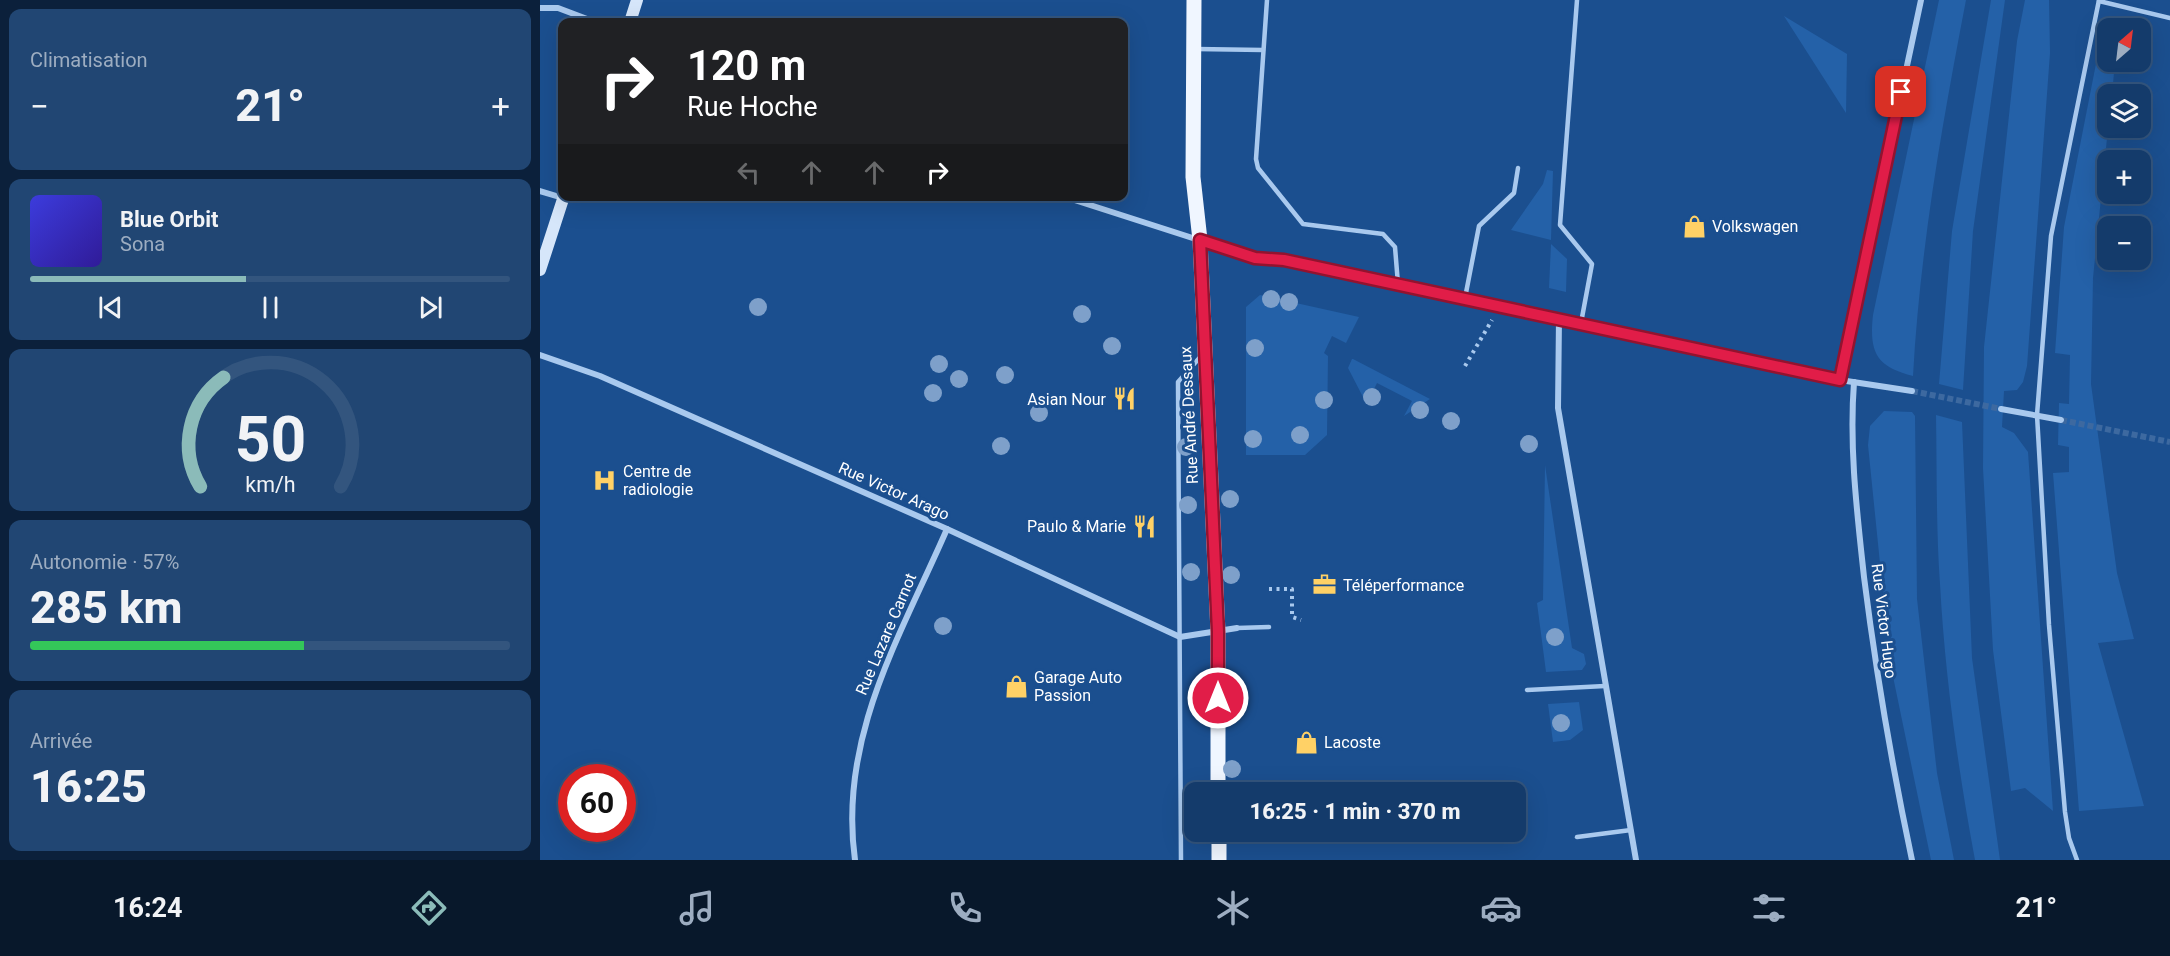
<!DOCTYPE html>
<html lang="fr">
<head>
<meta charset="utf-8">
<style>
  body { margin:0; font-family:Roboto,sans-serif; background:#214673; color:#f1f3f6; height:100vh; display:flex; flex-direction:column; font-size:22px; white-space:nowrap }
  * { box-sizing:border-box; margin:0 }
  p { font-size:20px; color:#9dadc1 }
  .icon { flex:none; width:33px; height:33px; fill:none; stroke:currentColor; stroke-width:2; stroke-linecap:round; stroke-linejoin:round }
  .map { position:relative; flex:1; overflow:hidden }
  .details { display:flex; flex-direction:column; gap:9px; padding:9px; background:#0b203b; width:540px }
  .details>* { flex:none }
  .hud { position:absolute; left:18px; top:18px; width:570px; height:183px; border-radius:12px; box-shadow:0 6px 24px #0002,0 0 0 2px #33557e; background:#202124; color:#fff; overflow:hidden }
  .needle { width:39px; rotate:28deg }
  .buttons { position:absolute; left:1557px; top:18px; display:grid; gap:12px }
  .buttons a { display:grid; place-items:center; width:54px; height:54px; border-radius:12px; background:#143b6b; box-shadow:0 6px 24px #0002,0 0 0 2px #33557e; font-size:30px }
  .speed { position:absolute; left:18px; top:764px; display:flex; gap:12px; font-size:30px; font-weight:700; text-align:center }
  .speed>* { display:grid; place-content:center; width:78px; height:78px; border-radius:50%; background:#143b6b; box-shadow:0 6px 24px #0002,0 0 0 2px #33557e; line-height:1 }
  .speed .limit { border:9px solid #d22; background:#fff; color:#111 }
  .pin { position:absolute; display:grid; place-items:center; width:51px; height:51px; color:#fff; margin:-26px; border-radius:12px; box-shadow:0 3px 9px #0006 }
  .me { position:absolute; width:66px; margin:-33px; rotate:0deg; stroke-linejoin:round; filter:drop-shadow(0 0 4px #0008) }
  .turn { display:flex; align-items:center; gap:21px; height:126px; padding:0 30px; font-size:27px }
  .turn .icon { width:78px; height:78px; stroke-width:2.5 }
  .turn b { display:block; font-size:42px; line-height:51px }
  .lanes { display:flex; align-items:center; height:57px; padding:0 30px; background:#0003; justify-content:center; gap:30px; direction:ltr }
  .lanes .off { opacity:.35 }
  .big { font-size:45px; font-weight:800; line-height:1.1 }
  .details .tile { flex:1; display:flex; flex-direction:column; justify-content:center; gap:9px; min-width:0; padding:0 21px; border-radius:12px; background:#214673 }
  .details .dial { align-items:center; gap:0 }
  .dial svg { height:156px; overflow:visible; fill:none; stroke:#33557e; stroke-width:7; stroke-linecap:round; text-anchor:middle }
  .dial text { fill:#f1f3f6; stroke:none }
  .song { display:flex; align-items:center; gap:18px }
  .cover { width:72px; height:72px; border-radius:9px; background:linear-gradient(135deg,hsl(240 70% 55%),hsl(250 70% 35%)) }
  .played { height:6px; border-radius:3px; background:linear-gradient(90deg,#8bbbb9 45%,#33557e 45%) }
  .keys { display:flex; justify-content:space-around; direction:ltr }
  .heat { display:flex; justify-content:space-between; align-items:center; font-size:33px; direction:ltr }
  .charge { height:9px; border-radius:4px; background:linear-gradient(90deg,#34c759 57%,#33557e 0) }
  .trip { position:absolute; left:644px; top:782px; width:342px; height:60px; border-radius:12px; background:#143b6b; box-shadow:0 6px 24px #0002,0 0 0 2px #33557e; font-weight:800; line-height:60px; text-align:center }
  .tab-bar { display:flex; height:96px; justify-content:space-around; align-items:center; background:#08182b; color:#9dadc1 }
  .tab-bar .icon { width:42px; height:42px }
  .tab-bar .selected { color:#8bbbb9 }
  .tab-bar b { font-size:27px; color:#f1f3f6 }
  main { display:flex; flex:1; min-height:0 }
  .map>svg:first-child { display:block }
</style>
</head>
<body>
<main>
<section class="details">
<div class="tile"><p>Climatisation</p>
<div class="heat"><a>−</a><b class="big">21°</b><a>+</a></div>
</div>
<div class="tile">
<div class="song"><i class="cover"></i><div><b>Blue Orbit</b><p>Sona</p></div></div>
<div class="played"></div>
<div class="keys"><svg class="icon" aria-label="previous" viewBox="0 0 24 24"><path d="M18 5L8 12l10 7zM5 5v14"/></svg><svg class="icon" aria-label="pause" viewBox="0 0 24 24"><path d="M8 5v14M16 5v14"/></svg><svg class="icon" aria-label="next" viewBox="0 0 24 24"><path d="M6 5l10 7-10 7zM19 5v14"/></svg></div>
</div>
<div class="tile dial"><svg viewBox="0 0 100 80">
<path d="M14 69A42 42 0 1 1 86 69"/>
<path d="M14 69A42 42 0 0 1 26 13" stroke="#8bbbb9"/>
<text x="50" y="56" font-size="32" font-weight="700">50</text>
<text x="50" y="72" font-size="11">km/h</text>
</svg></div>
<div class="tile"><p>Autonomie · 57%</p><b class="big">285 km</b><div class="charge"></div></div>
<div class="tile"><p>Arrivée</p><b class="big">16:25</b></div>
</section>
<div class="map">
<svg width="1630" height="860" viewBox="0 0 1630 860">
  <rect width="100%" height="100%" fill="#1b4f8f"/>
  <g fill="#2461a8">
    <path d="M 1399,0 L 1426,0 C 1402,125 1380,249 1373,376 C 1336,367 1329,352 1333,315 Z"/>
    <path d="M 1451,0 L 1465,0 L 1433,231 L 1423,390 L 1399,384 L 1412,231 Z"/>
    <path d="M 1485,0 L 1509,0 L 1510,53 L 1487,366 L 1483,382 L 1477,390 L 1464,391 L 1462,427 L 1474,433 L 1488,452 L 1513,811 L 1485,788 L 1471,791 L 1453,650 L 1443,468 L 1444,347 L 1477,41 Z"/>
    <path d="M 1244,16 L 1307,54 L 1306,113 Z"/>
    <path d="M 1579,25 L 1578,28 L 1568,28 L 1568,62 L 1575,62 L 1572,94 L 1568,94 L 1568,128 L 1553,278 L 1551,384 L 1577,573 L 1594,639 L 1558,643 L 1604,806 L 1539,811 L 1513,473 L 1529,472 L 1529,447 L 1518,445 L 1519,403 L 1529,404 L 1530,355 L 1515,353 L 1524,227 L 1563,28 Z"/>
    <path d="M 1007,170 L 1013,171 L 1011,240 L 971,230 L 1003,184 Z"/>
    <path d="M 1011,244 L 1027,259 L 1026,292 L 1009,288 Z"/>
    <path d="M 720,295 L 819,317 L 806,343 L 792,336 L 784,353 L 788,356 L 787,435 L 765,455 L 706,455 L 706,307 Z"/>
    <path d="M 812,359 L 813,359 L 890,399 L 864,416 L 872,401 L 837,383 L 829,399 L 823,397 L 808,368 Z"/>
    <path d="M 1344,411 L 1372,412 L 1375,416 L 1377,599 L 1397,773 L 1414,860 L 1391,860 L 1350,662 L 1328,445 L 1330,426 Z"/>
    <path d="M 1396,415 L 1422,422 L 1432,658 L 1460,860 L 1435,860 C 1418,769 1405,676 1400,584 C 1396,528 1397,471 1396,415 Z"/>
    <path d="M 1005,465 L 1032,648 L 1044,654 L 1046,664 L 1042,670 L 1006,672 L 997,603 L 1003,600 Z"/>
    <path d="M 1039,702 L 1043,730 L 1030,740 L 1013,742 L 1008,704 Z"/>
  </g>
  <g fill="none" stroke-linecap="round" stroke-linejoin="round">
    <g stroke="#3d69a0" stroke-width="6" stroke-dasharray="6 3" stroke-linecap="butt">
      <path d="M 1372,391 L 1461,409"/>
      <path d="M 1521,420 L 1630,442"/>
    </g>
    <g stroke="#a9c9ee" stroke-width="4" stroke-dasharray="3 4.5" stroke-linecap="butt">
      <path d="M 925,366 L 952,320"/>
      <path d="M 729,589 L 752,589 L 752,617 L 761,620"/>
    </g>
    <g stroke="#a9c9ee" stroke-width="4.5">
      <path d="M 727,0 L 716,159 L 718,168 L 763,224 L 843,234 L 855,247 L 858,284"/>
      <path d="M 1037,0 L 1020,225 L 1052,264 L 1041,323"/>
      <path d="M 1559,1 L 1630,18"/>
      <path d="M 656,49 L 723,50"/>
      <path d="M 925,298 L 939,226 L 974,193 L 978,168"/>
      <path d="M 697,628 L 729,627"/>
      <path d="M 987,690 L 1065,686"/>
      <path d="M 1037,837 L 1091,830"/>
      <path d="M 641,860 L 638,382 L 662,355"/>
      <path d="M 1537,860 L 1529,838 L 1525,812 L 1509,625 L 1497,415 L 1511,236 L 1559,0"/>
    </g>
    <g stroke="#a9c9ee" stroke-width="6">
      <path d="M 0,8 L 18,8 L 55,22"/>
      <path d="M 0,191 L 23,198"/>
      <path d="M 522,196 L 715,258 L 744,260 L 1300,380 L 1372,391"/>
      <path d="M 1019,318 L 1018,408 L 1096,860"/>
      <path d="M 0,355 L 60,376 L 407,529 L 640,637 L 697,628"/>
      <path d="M 1300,380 L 1381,0"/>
      <path d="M 1314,382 C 1309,448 1317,512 1324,577 C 1336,672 1352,766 1372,860"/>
      <path d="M 1461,409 L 1521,420"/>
      <path d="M 315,860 C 298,738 360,637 407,529"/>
    </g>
    <g stroke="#d6e6fa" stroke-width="12">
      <path d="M 90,22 L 97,0"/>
      <path d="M 0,270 L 24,196"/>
    </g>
    <g stroke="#f0f6ff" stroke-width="15">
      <path d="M 654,0 L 653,177 L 660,240 L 678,632 L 678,792"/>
      <path d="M 679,831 L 679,860"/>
    </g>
  </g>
  <g fill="#7ea0ca">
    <circle cx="731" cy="299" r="9"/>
    <circle cx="749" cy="302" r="9"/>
    <circle cx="218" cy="307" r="9"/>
    <circle cx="542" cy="314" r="9"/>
    <circle cx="572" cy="346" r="9"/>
    <circle cx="715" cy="348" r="9"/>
    <circle cx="399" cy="364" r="9"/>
    <circle cx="465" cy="375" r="9"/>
    <circle cx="419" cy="379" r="9"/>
    <circle cx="393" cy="393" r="9"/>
    <circle cx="832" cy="397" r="9"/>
    <circle cx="784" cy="400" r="9"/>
    <circle cx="880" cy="410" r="9"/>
    <circle cx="499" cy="413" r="9"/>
    <circle cx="911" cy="421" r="9"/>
    <circle cx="760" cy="435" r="9"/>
    <circle cx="713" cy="439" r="9"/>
    <circle cx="989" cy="444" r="9"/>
    <circle cx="461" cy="446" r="9"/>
    <circle cx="646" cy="447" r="9"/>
    <circle cx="690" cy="499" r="9"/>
    <circle cx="648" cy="505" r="9"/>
    <circle cx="651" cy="572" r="9"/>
    <circle cx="691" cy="575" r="9"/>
    <circle cx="403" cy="626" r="9"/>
    <circle cx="1015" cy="637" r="9"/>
    <circle cx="692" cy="711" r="9"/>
    <circle cx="1021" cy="723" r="9"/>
    <circle cx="692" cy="769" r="9"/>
  </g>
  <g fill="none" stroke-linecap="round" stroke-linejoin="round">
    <defs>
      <path id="route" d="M 678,698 L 678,632 L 660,240 L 715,258 L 744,260 L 1300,380 L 1361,92"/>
    </defs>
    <use href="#route" stroke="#92132f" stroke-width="15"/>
    <use href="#route" stroke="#e11d48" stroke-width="10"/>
  </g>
  <defs>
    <symbol id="shop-bare" viewBox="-9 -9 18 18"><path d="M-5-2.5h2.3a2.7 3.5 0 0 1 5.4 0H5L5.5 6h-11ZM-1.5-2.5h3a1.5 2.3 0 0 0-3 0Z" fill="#ffd166" stroke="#1b4f8f" stroke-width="2.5" paint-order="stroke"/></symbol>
    <symbol id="restaurant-bare" viewBox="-9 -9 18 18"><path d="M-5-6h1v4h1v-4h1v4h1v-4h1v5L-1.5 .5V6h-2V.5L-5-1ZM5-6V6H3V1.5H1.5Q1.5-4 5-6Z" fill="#ffd166" stroke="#1b4f8f" stroke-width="2.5" paint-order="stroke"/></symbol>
    <symbol id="hospital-bare" viewBox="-9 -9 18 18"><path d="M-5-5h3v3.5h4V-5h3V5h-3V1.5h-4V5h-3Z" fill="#ffd166" stroke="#1b4f8f" stroke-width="2.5" paint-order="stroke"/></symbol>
    <symbol id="office-bare" viewBox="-9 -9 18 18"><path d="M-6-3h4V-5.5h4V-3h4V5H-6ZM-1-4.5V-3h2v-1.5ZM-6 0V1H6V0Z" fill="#ffd166" stroke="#1b4f8f" stroke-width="2.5" paint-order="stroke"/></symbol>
  </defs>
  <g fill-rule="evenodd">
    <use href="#shop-bare" x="1138" y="210" width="33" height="33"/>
    <use href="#restaurant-bare" x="568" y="382" width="33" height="33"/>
    <use href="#hospital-bare" x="48" y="464" width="33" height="33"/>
    <use href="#restaurant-bare" x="588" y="510" width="33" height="33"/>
    <use href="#office-bare" x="768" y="568" width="33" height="33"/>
    <use href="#shop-bare" x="460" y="670" width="33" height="33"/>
    <use href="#shop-bare" x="750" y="726" width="33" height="33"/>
  </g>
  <g text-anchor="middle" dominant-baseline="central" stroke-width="6" stroke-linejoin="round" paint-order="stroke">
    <g font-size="16" fill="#fff" stroke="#1b4f8f" text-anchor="start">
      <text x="1172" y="226">Volkswagen</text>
      <text x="566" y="399" text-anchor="end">Asian Nour</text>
      <text x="83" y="471">Centre de<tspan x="83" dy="18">radiologie</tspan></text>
      <text x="586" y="526" text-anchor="end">Paulo &amp; Marie</text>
      <text x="803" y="585">Téléperformance</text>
      <text x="494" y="677">Garage Auto<tspan x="494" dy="18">Passion</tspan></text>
      <text x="784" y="742">Lacoste</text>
    </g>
    <g font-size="16" fill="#fff" stroke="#1b4f8f">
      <text transform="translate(649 415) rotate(-93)">Rue André Dessaux</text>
      <text transform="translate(354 491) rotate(24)">Rue Victor Arago</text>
      <text transform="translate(1344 621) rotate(83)">Rue Victor Hugo</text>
      <text transform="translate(346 634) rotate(-67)">Rue Lazare Carnot</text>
    </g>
  </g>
</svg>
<div class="buttons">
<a><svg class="needle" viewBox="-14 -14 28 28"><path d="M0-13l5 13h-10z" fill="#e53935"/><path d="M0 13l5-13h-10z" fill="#9dadc1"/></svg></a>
<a><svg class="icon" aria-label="layers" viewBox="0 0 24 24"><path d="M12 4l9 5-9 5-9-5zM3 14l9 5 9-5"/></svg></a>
<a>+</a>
<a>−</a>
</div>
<div class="speed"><div class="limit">60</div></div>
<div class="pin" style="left:1361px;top:92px;background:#d93025"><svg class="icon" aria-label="arrive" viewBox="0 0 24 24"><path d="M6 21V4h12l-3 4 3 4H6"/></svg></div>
<svg class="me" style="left:678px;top:698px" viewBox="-20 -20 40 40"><circle r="17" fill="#e11d48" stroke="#fff" stroke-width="3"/><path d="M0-11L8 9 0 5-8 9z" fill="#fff"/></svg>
<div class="trip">16:25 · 1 min · 370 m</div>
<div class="hud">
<div class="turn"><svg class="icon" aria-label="right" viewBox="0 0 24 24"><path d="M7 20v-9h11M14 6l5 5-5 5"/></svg><div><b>120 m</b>Rue Hoche</div></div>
<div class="lanes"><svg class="icon off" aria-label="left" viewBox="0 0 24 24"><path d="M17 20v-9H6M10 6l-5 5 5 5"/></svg><svg class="icon off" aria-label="ahead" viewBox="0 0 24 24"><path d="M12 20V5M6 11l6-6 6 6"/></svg><svg class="icon off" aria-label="ahead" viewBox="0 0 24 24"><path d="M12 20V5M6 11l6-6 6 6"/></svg><svg class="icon" aria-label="right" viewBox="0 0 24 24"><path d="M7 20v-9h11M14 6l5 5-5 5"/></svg></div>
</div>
</div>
</main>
<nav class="tab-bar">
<b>16:24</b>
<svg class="icon selected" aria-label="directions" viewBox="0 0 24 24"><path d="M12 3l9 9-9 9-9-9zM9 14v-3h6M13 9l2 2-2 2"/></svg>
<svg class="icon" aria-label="music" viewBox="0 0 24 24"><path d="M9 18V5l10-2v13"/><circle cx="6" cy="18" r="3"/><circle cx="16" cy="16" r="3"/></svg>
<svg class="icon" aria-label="phone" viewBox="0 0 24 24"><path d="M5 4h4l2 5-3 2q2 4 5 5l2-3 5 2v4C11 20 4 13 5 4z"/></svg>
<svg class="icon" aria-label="climate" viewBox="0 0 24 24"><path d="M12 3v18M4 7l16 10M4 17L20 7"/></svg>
<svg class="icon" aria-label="car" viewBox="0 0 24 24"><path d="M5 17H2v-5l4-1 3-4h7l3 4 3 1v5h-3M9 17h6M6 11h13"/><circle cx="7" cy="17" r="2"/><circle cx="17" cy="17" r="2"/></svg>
<svg class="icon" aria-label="filters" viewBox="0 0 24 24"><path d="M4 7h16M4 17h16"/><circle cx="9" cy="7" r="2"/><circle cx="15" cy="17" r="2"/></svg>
<b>21°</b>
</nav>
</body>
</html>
